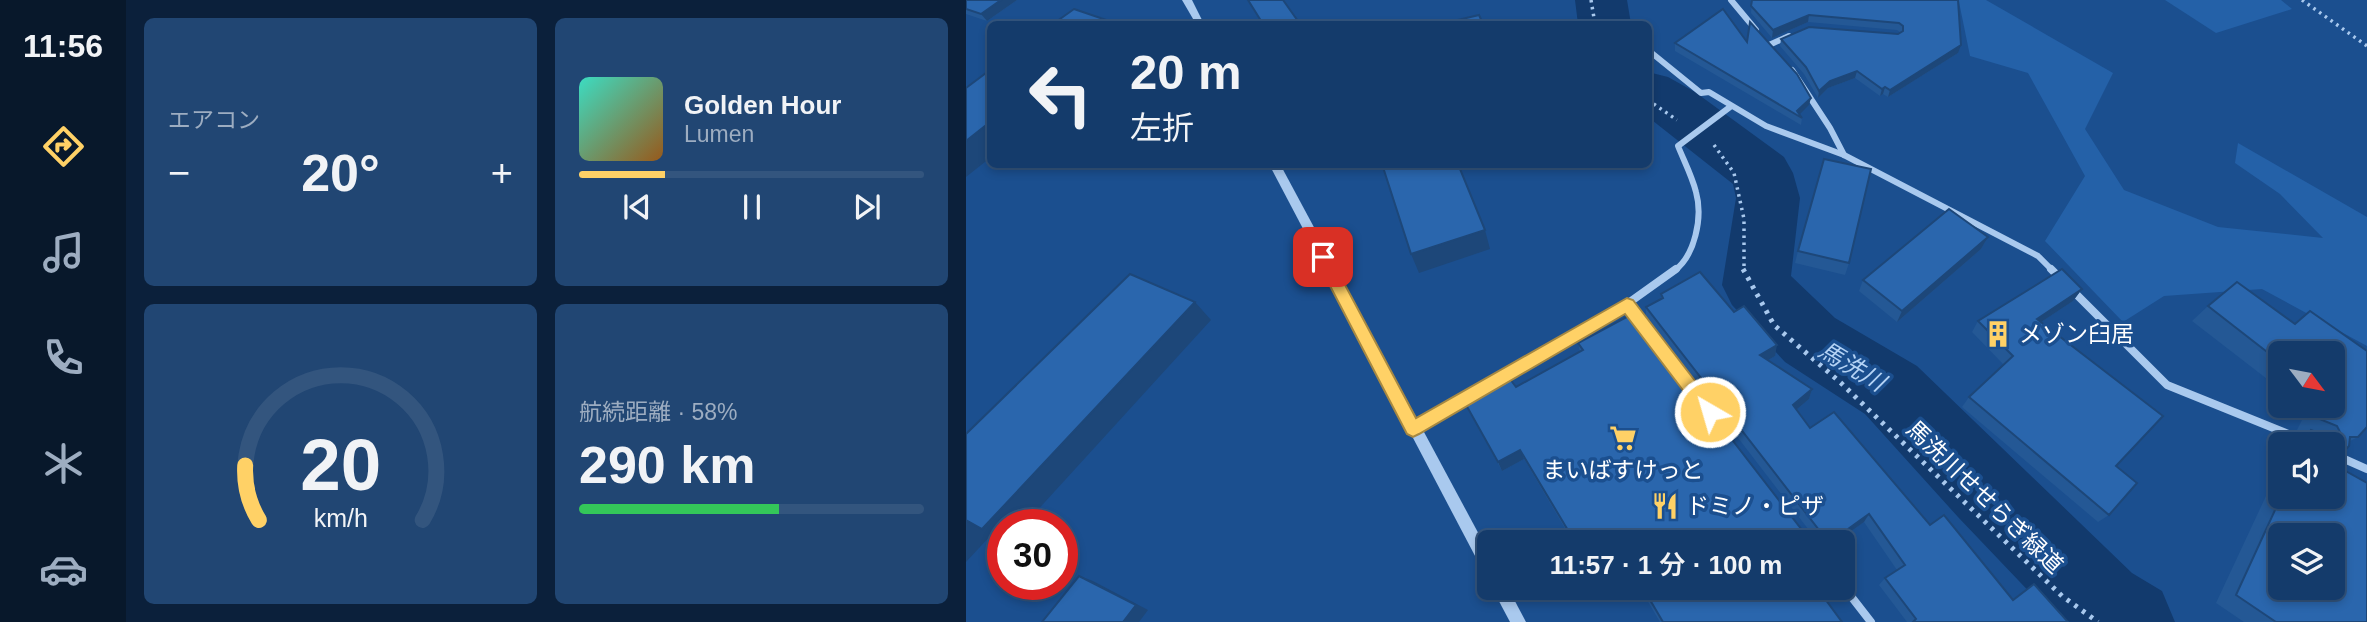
<!DOCTYPE html>
<html lang="ja">
<head>
<meta charset="utf-8">
<style>
  body { margin:0; font-family:Arial,"Noto Sans JP",sans-serif; background:#214673; color:#f1f3f6; height:100vh; display:flex; flex-direction:column; font-size:26px; white-space:nowrap }
  * { box-sizing:border-box; margin:0 }
  p { font-size:23px; color:#9dadc1 }
  .icon { flex:none; width:38px; height:38px; fill:none; stroke:currentColor; stroke-width:2; stroke-linecap:round; stroke-linejoin:round }
  .map { position:relative; flex:1; overflow:hidden }
  .drawer { display:flex; flex-direction:column; gap:18px; padding:18px; background:#0b203b; width:840px }
  .drawer>* { flex:none }
  .banner { position:absolute; left:21px; top:21px; width:665px; height:147px; border-radius:10px; box-shadow:0 4px 10px #0003,0 0 0 2px #33557e; background:#143b6b; color:#f1f3f6; overflow:hidden }
  .needle { width:46px; rotate:122deg }
  .tools { position:absolute; left:1302px; top:341px; display:grid; gap:14px }
  .tools a { display:grid; place-items:center; width:77px; height:77px; border-radius:10px; background:#143b6b; box-shadow:0 4px 10px #0003,0 0 0 2px #33557e; font-size:35px }
  .speed { position:absolute; left:21px; top:509px; display:flex; gap:14px; font-size:35px; font-weight:700; text-align:center }
  .speed>* { display:grid; place-content:center; width:91px; height:91px; border-radius:50%; background:#143b6b; box-shadow:0 4px 10px #0003,0 0 0 2px #33557e; line-height:1 }
  .speed .limit { border:10px solid #d22; background:#fff; color:#111 }
  .pin { position:absolute; display:grid; place-items:center; width:60px; height:60px; color:#fff; margin:-30px; border-radius:14px; box-shadow:0 4px 10px #0006 }
  .me { position:absolute; width:77px; margin:-38px; rotate:322deg; stroke-linejoin:round; filter:drop-shadow(0 0 5px #0008) }
  .turn { display:flex; align-items:center; gap:24px; height:147px; padding:0 28px; font-size:32px }
  .turn .icon { width:91px; height:91px; stroke-width:2.5 }
  .turn b { display:block; font-size:49px; line-height:60px }
  .big { font-size:52px; font-weight:600; line-height:1.1 }
  .drawer .card { flex:1; display:flex; flex-direction:column; justify-content:center; gap:10px; min-width:0; padding:0 24px; border-radius:10px; background:#214673 }
  .drawer .dial { align-items:center; gap:0 }
  .dial svg { height:182px; overflow:visible; fill:none; stroke:#33557e; stroke-width:7; stroke-linecap:round; text-anchor:middle }
  .dial text { fill:#f1f3f6; stroke:none }
  .song { display:flex; align-items:center; gap:21px }
  .cover { width:84px; height:84px; border-radius:10px; background:linear-gradient(135deg,hsl(170 70% 55%),hsl(30 70% 35%)) }
  .played { height:7px; border-radius:4px; background:linear-gradient(90deg,#ffd166 25%,#33557e 25%) }
  .keys { display:flex; justify-content:space-around; direction:ltr }
  .heat { display:flex; justify-content:space-between; align-items:center; font-size:38px; direction:ltr }
  .charge { height:10px; border-radius:5px; background:linear-gradient(90deg,#34c759 58%,#33557e 0) }
  .drawer .tiles { flex:1; display:grid; gap:18px; grid-template-columns:repeat(2,1fr) }
  .trip { position:absolute; left:511px; top:530px; width:378px; height:70px; border-radius:10px; background:#143b6b; box-shadow:0 4px 10px #0003,0 0 0 2px #33557e; font-weight:600; line-height:70px; text-align:center }
  main { display:flex; flex:1; min-height:0 }
  .dock { display:flex; flex-direction:column; width:126px; justify-content:space-around; align-items:center; background:#08182b; color:#9dadc1 }
  .dock .icon { width:49px; height:49px }
  .dock .active { color:#ffd166 }
  .dock b { font-size:32px; color:#f1f3f6 }
  .map>svg:first-child { display:block }
</style>
</head>
<body>
<main>
<nav class="dock">
<b>11:56</b>
<svg class="icon active" aria-label="directions" viewBox="0 0 24 24"><path d="M12 3l9 9-9 9-9-9zM9 14v-3h6M13 9l2 2-2 2"/></svg>
<svg class="icon" aria-label="music" viewBox="0 0 24 24"><path d="M9 18V5l10-2v13"/><circle cx="6" cy="18" r="3"/><circle cx="16" cy="16" r="3"/></svg>
<svg class="icon" aria-label="phone" viewBox="0 0 24 24"><path d="M5 4h4l2 5-3 2q2 4 5 5l2-3 5 2v4C11 20 4 13 5 4z"/></svg>
<svg class="icon" aria-label="climate" viewBox="0 0 24 24"><path d="M12 3v18M4 7l16 10M4 17L20 7"/></svg>
<svg class="icon" aria-label="car" viewBox="0 0 24 24"><path d="M5 17H2v-5l4-1 3-4h7l3 4 3 1v5h-3M9 17h6M6 11h13"/><circle cx="7" cy="17" r="2"/><circle cx="17" cy="17" r="2"/></svg>
</nav>
<section class="drawer">
<div class="tiles">
<div class="card"><p>エアコン</p>
<div class="heat"><a>−</a><b class="big">20°</b><a>+</a></div>
</div>
<div class="card">
<div class="song"><i class="cover"></i><div><b>Golden Hour</b><p>Lumen</p></div></div>
<div class="played"></div>
<div class="keys"><svg class="icon" aria-label="previous" viewBox="0 0 24 24"><path d="M18 5L8 12l10 7zM5 5v14"/></svg><svg class="icon" aria-label="pause" viewBox="0 0 24 24"><path d="M8 5v14M16 5v14"/></svg><svg class="icon" aria-label="next" viewBox="0 0 24 24"><path d="M6 5l10 7-10 7zM19 5v14"/></svg></div>
</div>
<div class="card dial"><svg viewBox="0 0 100 80">
<path d="M14 69A42 42 0 1 1 86 69"/>
<path d="M14 69A42 42 0 0 1 8 45" stroke="#ffd166"/>
<text x="50" y="56" font-size="32" font-weight="700">20</text>
<text x="50" y="72" font-size="11">km/h</text>
</svg></div>
<div class="card"><p>航続距離 · 58%</p><b class="big">290 km</b><div class="charge"></div></div>
</div>
</section>
<div class="map">
<svg width="1401" height="622" viewBox="0 0 1401 622">
  <rect width="100%" height="100%" fill="#1b4f8f"/>
  <g fill="#2461a8">
    <path d="M 983,0 L 1020,0 L 1147,73 L 1119,129 L 1158,190 L 1252,227 L 1357,238 L 1314,194 L 1269,163 L 1272,143 L 1401,217 L 1401,346 L 1296,289 L 1198,296 L 1157,322 L 1079,241 L 1119,176 L 1062,73 L 1004,56 L 993,2 Z"/>
    <path d="M 1199,0 L 1315,0 L 1326,9 L 1250,33 Z"/>
  </g>
  <g fill="none" stroke-linecap="round" stroke-linejoin="round">
    <g fill="#123a6d" fill-rule="evenodd">
      <path d="M 609,0 L 661,0 L 665,24 L 612,24 Z"/>
      <path d="M 682,72 L 702,77 L 729,92 L 818,157 L 827,173 L 834,198 L 825,276 L 869,318 L 951,366 L 1166,573 L 1196,591 L 1209,622 L 1092,622 L 992,517 L 899,414 L 819,362 L 766,305 L 756,285 L 770,198 L 767,184 L 682,117 Z"/>
    </g>
    <g stroke="#a9c9ee" stroke-width="3.5" stroke-dasharray="2.5 4.5" stroke-linecap="butt">
      <path d="M 625,0 L 629,24"/>
      <path d="M 1336,0 L 1401,46"/>
      <path d="M 682,100 L 711,120"/>
      <path d="M 748,145 L 768,173 L 778,219 L 778,271"/>
    </g>
    <path stroke="#a9c9ee" stroke-width="5" stroke-dasharray="3.5 6" stroke-linecap="butt" d="M 777,269 L 808,325 L 875,383 L 1096,596 L 1132,622"/>
    <g stroke="#a9c9ee" stroke-width="6">
      <path d="M 765,0 L 790,30"/>
      <path d="M 803,45 L 823,36"/>
      <path d="M 682,50 L 735,93 L 743,92 L 800,126 L 878,155 L 1072,256 L 1087,271"/>
      <path d="M 826,70 L 864,128 L 878,155"/>
      <path d="M 708,271 C 729,256 737,217 730,192 C 726,176 718,161 712,146 L 764,107"/>
    </g>
    <g stroke="#a9c9ee" stroke-width="8">
      <path d="M 1085,269 L 1094,278"/>
      <path d="M 1105,289 L 1201,385 L 1347,444"/>
      <path d="M 448,428 L 661,304 L 710,269"/>
      <path d="M 1367,454 L 1401,469"/>
      <path d="M 877,586 L 905,622"/>
    </g>
    <g fill="#a9c9ee" fill-rule="evenodd">
      <path d="M 216,0 L 226,0 L 238,24 L 230,24 Z"/>
      <path d="M 303,164 L 314,164 L 523,553 L 523,575 L 518,573 Z"/>
      <path d="M 526,588 L 542,588 L 560,622 L 544,622 Z"/>
    </g>
  </g>
  <g fill="#245895">
    <path d="M 0,0 L 51,0 L 21,21 L 0,14 Z"/>
    <path d="M 786,0 L 992,0 L 992,53 L 922,97 L 917,94 L 914,96 L 889,78 L 862,88 L 852,98 L 838,74 L 814,46 L 815,39 L 932,34 L 935,33 L 931,30 L 842,22 L 806,38 L 785,13 Z"/>
    <path d="M 781,42 L 843,105 L 833,114 L 836,118 L 835,125 L 709,51 L 709,43 Z"/>
    <path d="M 1022,237 L 1015,249 L 931,322 L 893,291 L 897,280 Z"/>
    <path d="M 832,251 L 883,263 L 879,275 L 829,263 Z"/>
    <path d="M 1271,282 L 1328,324 L 1344,311 L 1401,351 L 1401,427 L 1392,437 L 1384,441 L 1383,446 L 1367,463 L 1367,444 L 1324,444 L 1325,442 L 1339,434 L 1331,430 L 1339,414 L 1333,409 L 1336,406 L 1367,406 L 1367,354 L 1314,354 L 1314,389 L 1226,321 L 1242,306 Z"/>
    <path d="M 1116,289 L 1107,301 L 1075,322 L 1150,466 L 1143,515 L 1132,522 L 996,407 L 1003,397 L 1038,365 L 1006,332 L 1012,321 Z"/>
    <path d="M 695,294 L 768,312 L 809,356 L 802,360 L 846,389 L 843,399 L 830,410 L 844,428 L 964,525 L 1047,599 L 1068,584 L 1102,622 L 941,622 L 913,585 L 919,578 L 931,570 L 898,522 L 870,542 L 607,542 L 558,459 L 536,471 L 499,403 L 550,387 L 614,352 L 612,343 L 843,539 L 849,540 L 849,538 L 680,318 L 680,307 L 695,299 Z"/>
    <path d="M 1314,466 L 1314,497 L 1401,622 L 1278,622 L 1250,603 Z"/>
    <path d="M 674,588 L 851,588 L 876,622 L 694,622 Z"/>
  </g>
  <g fill="#1d4779">
    <path d="M 35,0 L 51,0 L 21,21 L 15,14 Z"/>
    <path d="M 843,15 L 842,22 L 806,38 L 807,30 Z"/>
    <path d="M 995,45 L 992,53 L 922,97 L 924,90 Z"/>
    <path d="M 891,71 L 889,78 L 862,88 L 852,98 L 853,91 L 864,81 Z"/>
    <path d="M 919,87 L 917,94 L 914,96 L 916,89 Z"/>
    <path d="M 845,98 L 843,105 L 832,116 L 831,111 Z"/>
    <path d="M 24,122 L 24,158 L 0,177 L 0,141 Z"/>
    <path d="M 519,230 L 524,249 L 453,273 L 445,254 Z"/>
    <path d="M 1022,237 L 1015,249 L 931,322 L 936,311 Z"/>
    <path d="M 1116,289 L 1107,301 L 1063,330 L 1071,319 Z"/>
    <path d="M 229,302 L 245,320 L 58,525 L 37,525 L 37,538 L 27,533 L 0,562 L 0,520 Z"/>
    <path d="M 811,345 L 809,356 L 792,366 L 794,355 Z"/>
    <path d="M 846,389 L 843,399 L 824,415 L 827,405 Z"/>
    <path d="M 554,450 L 558,459 L 536,471 L 532,462 Z"/>
    <path d="M 903,514 L 898,522 L 870,542 L 864,542 Z"/>
    <path d="M 113,576 L 127,581 L 182,610 L 173,622 L 157,622 Z"/>
  </g>
  <g fill="#2a66ad" stroke="#1d4779" stroke-width="2" fill-rule="evenodd">
    <path d="M 0,0 L 35,0 L 15,14 L 0,9 Z"/>
    <path d="M 282,0 L 317,0 L 334,24 L 297,24 Z"/>
    <path d="M 786,0 L 992,0 L 995,45 L 924,90 L 919,87 L 916,89 L 891,71 L 864,81 L 853,91 L 840,67 L 815,39 L 843,27 L 932,34 L 937,31 L 937,26 L 933,23 L 843,15 L 807,30 L 785,6 Z"/>
    <path d="M 108,9 L 152,24 L 87,24 Z"/>
    <path d="M 757,9 L 781,42 L 784,22 L 831,74 L 845,98 L 831,111 L 836,118 L 709,43 Z"/>
    <path d="M 513,15 L 517,24 L 475,24 Z"/>
    <path d="M 24,70 L 24,122 L 0,141 L 0,88 Z"/>
    <path d="M 858,159 L 905,169 L 883,263 L 832,251 Z"/>
    <path d="M 416,164 L 492,164 L 519,230 L 445,254 Z"/>
    <path d="M 983,209 L 1022,237 L 936,311 L 897,280 Z"/>
    <path d="M 1096,269 L 1116,289 L 1071,319 L 1197,416 L 1150,466 L 1171,483 L 1143,515 L 1003,397 L 1047,356 L 1012,321 Z"/>
    <path d="M 734,272 L 768,312 L 778,306 L 811,345 L 794,355 L 846,389 L 827,405 L 844,428 L 868,412 L 964,525 L 978,515 L 1047,600 L 1068,584 L 1102,622 L 947,622 L 950,619 L 919,578 L 939,565 L 903,514 L 864,542 L 609,542 L 554,450 L 532,462 L 499,403 L 544,379 L 550,387 L 617,350 L 612,343 L 668,313 L 843,539 L 851,540 L 853,530 L 680,307 L 697,298 L 695,294 Z"/>
    <path d="M 164,274 L 229,302 L 16,529 L 0,520 L 0,434 Z"/>
    <path d="M 1271,282 L 1329,324 L 1344,311 L 1401,351 L 1401,427 L 1392,437 L 1384,437 L 1383,446 L 1367,463 L 1367,444 L 1339,444 L 1345,430 L 1368,439 L 1374,432 L 1371,426 L 1351,418 L 1356,406 L 1367,406 L 1367,354 L 1314,354 L 1314,362 L 1242,306 Z"/>
    <path d="M 1367,464 L 1401,483 L 1401,622 L 1310,622 L 1270,595 L 1315,497 L 1367,497 ZM 1314,536 L 1367,536 L 1367,588 L 1314,588 Z"/>
    <path d="M 113,576 L 170,605 L 157,622 L 76,622 Z"/>
    <path d="M 677,588 L 851,588 L 876,622 L 697,622 Z"/>
  </g>
  <path fill="#ffd166" stroke="#a68842" stroke-width="2" d="M 357,251 L 362,253 L 450,418 L 661,298 L 667,300 L 753,412 L 750,418 L 744,420 L 738,418 L 659,314 L 453,434 L 447,437 L 441,434 L 349,257 Z"/>
  <defs>
    <symbol id="building-bare" viewBox="-9 -9 18 18"><path d="M-4-6H4V6H1V3H-1V6H-4ZM-2.5-4.3h1.7v1.8h-1.7ZM.8-4.3h1.7v1.8H.8ZM-2.5-1h1.7V.8h-1.7ZM.8-1h1.7V.8H.8Z" fill="#ffd166" stroke="#1b4f8f" stroke-width="2.5" paint-order="stroke"/></symbol>
    <symbol id="supermarket-bare" viewBox="-9 -9 18 18"><path d="M-6-5.5h2.5l.6 2H6L4.5 2H-2.5L-4.4-4H-6ZM-1.5 3.2a1.3 1.3 0 1 0 .1 0ZM3 3.2a1.3 1.3 0 1 0 .1 0Z" fill="#ffd166" stroke="#1b4f8f" stroke-width="2.5" paint-order="stroke"/></symbol>
    <symbol id="restaurant-bare" viewBox="-9 -9 18 18"><path d="M-5-6h1v4h1v-4h1v4h1v-4h1v5L-1.5 .5V6h-2V.5L-5-1ZM5-6V6H3V1.5H1.5Q1.5-4 5-6Z" fill="#ffd166" stroke="#1b4f8f" stroke-width="2.5" paint-order="stroke"/></symbol>
  </defs>
  <g fill-rule="evenodd">
    <use href="#building-bare" x="1013" y="315" width="38" height="38"/>
    <use href="#supermarket-bare" x="638" y="419" width="38" height="38"/>
    <use href="#restaurant-bare" x="680" y="487" width="38" height="38"/>
  </g>
  <g text-anchor="middle" dominant-baseline="central" stroke-width="7" stroke-linejoin="round" paint-order="stroke">
    <g font-size="23" fill="#fff" stroke="#1b4f8f" text-anchor="start">
      <text x="1053" y="334">メゾン臼居</text>
      <text x="657" y="470" text-anchor="middle">まいばすけっと</text>
      <text x="720" y="506">ドミノ・ピザ</text>
    </g>
    <g font-size="23" fill="#fff" stroke="#1b4f8f">
      <text transform="translate(1019 497) rotate(44)">馬洗川せせらぎ緑道</text>
    </g>
    <g font-size="24" font-style="italic" fill="#b5d3f5" stroke="#1b4f8f">
      <text transform="translate(886 366) rotate(31)">馬洗川</text>
    </g>
  </g>
</svg>
<div class="tools">
<a><svg class="needle" viewBox="-14 -14 28 28"><path d="M0-13l5 13h-10z" fill="#e53935"/><path d="M0 13l5-13h-10z" fill="#9dadc1"/></svg></a>
<a><svg class="icon" aria-label="sound" viewBox="0 0 24 24"><path d="M4 9h4l5-4v14l-5-4H4zM17 9q2 3 0 6"/></svg></a>
<a><svg class="icon" aria-label="layers" viewBox="0 0 24 24"><path d="M12 4l9 5-9 5-9-5zM3 14l9 5 9-5"/></svg></a>
</div>
<div class="speed"><div class="limit">30</div></div>
<div class="pin" style="left:357px;top:257px;background:#d93025"><svg class="icon" aria-label="arrive" viewBox="0 0 24 24"><path d="M6 21V4h12l-3 4 3 4H6"/></svg></div>
<svg class="me" style="left:744px;top:412px" viewBox="-20 -20 40 40"><circle r="17" fill="#ffd166" stroke="#fff" stroke-width="3"/><path d="M0-11L8 9 0 5-8 9z" fill="#fff"/></svg>
<div class="trip">11:57 · 1 分 · 100 m</div>
<div class="banner">
<div class="turn"><svg class="icon" aria-label="left" viewBox="0 0 24 24"><path d="M17 20v-9H6M10 6l-5 5 5 5"/></svg><div><b>20 m</b>左折</div></div>
</div>
</div>
</main>
</body>
</html>
